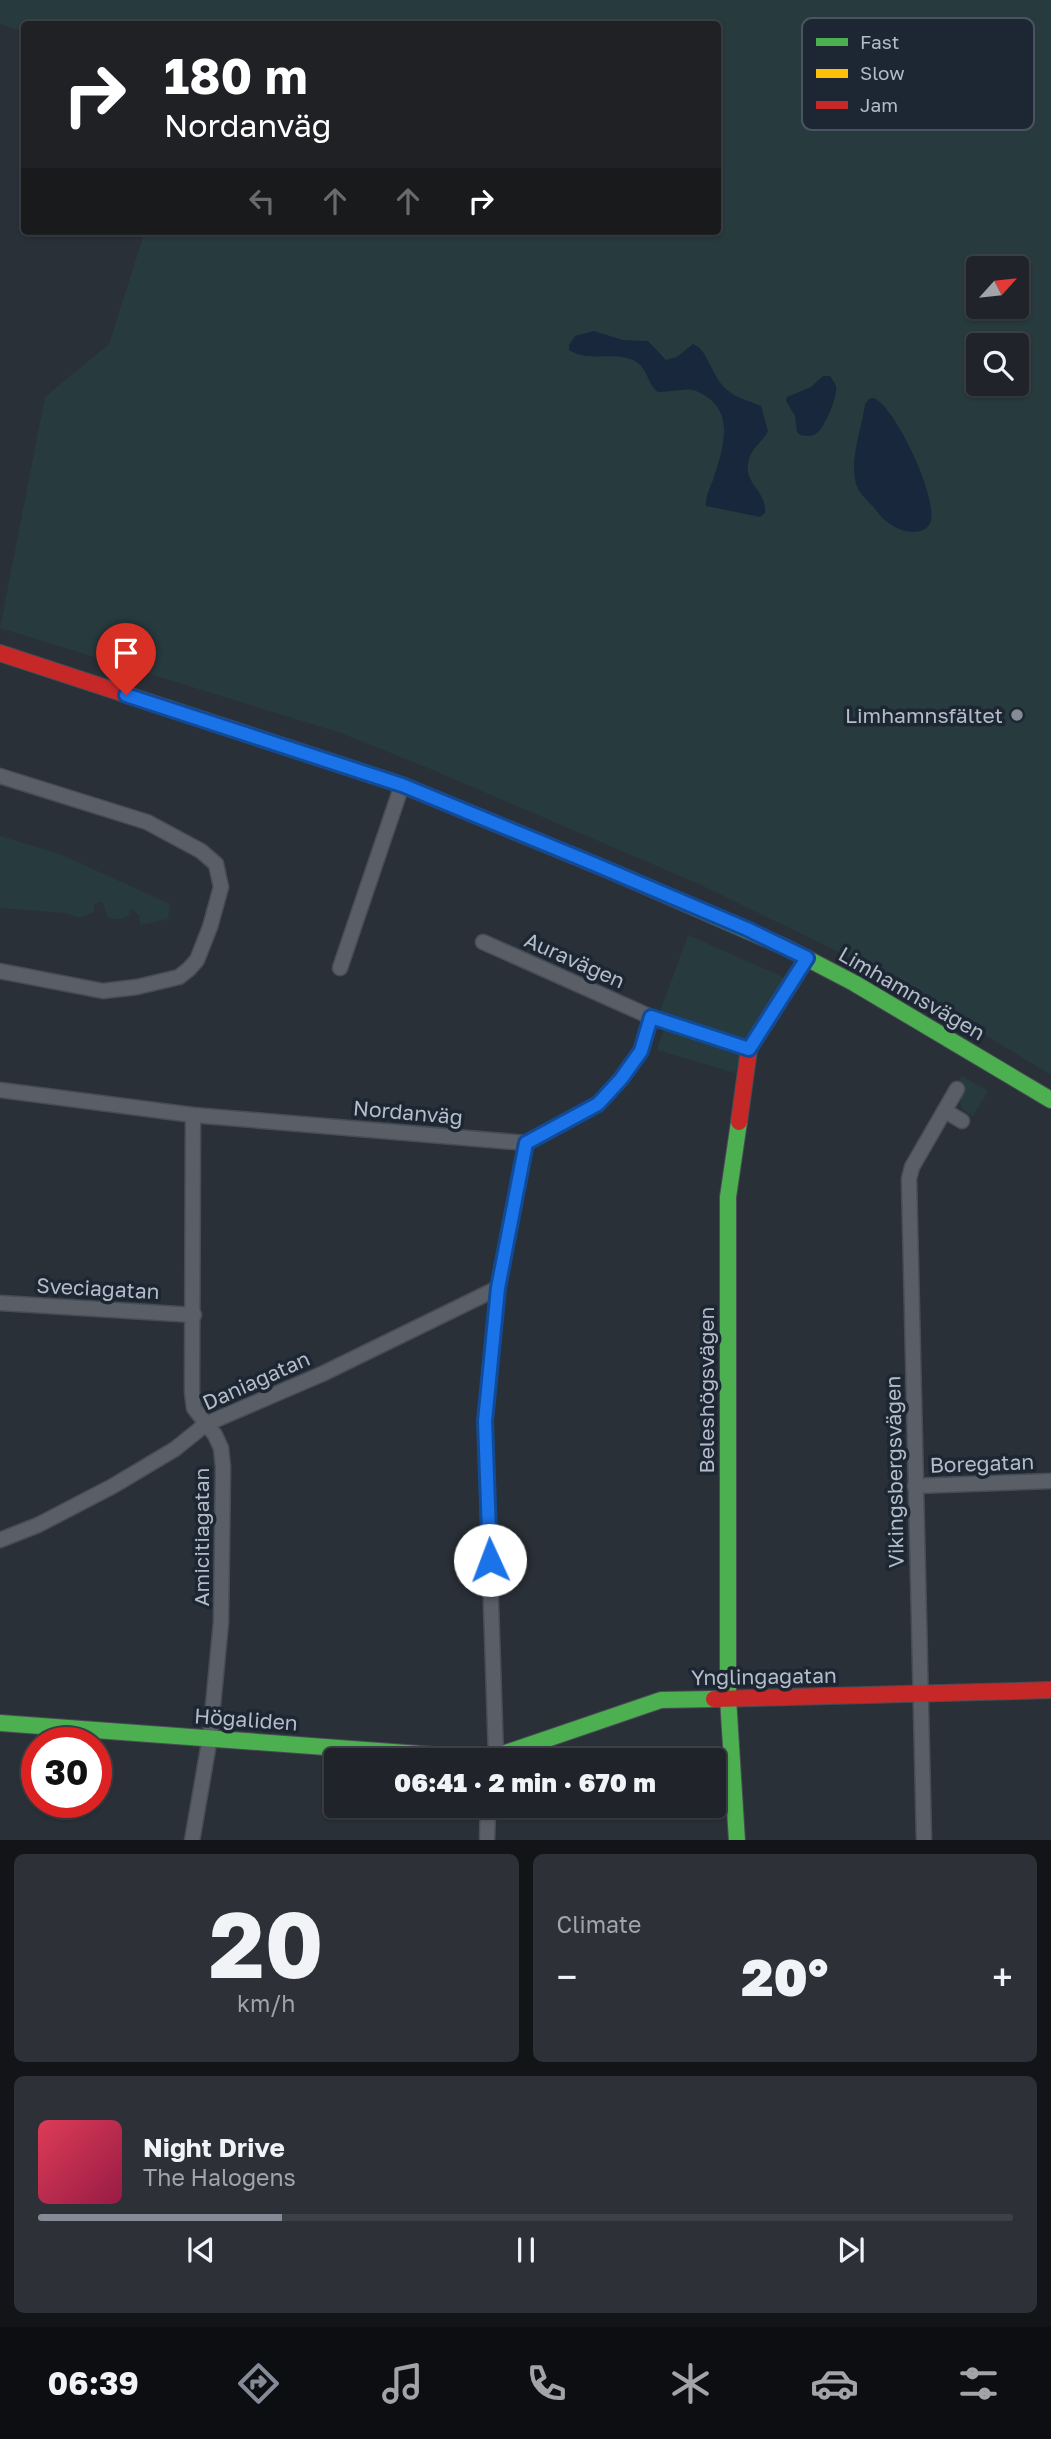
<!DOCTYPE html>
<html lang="en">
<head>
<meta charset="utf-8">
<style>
  body { margin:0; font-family:"Golos Text",sans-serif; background:#2d3036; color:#f1f3f6; height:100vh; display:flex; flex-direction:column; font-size:26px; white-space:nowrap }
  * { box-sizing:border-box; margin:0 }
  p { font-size:23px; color:#a2a4a8 }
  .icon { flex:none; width:38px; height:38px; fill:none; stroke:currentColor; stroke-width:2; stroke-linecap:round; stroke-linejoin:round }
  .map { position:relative; height:1840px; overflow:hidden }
  .panel { display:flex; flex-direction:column; gap:14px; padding:14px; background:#121417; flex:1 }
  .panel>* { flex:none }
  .banner { position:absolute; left:21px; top:21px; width:700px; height:214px; border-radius:7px; box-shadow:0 2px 5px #0004,0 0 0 2px #3d4147; background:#202124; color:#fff; overflow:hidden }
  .needle { width:46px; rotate:63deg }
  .controls { position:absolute; left:966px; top:256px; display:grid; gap:14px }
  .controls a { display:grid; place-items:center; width:63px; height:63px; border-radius:7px; background:#20242a; box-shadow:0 2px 5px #0004,0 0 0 2px #3d4147; font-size:35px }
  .speed { position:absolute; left:21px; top:1727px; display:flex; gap:14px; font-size:35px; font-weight:700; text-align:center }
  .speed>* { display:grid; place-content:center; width:91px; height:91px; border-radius:50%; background:#20242a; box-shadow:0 2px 5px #0004,0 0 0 2px #3d4147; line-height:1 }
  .speed .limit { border:10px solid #d22; background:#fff; color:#111 }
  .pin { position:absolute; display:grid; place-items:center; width:60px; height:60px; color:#fff; margin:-72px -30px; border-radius:50% 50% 50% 0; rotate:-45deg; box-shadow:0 0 7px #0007 }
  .pin .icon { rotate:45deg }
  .me { position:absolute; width:77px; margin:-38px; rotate:358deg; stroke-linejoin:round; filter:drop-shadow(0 0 5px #0008) }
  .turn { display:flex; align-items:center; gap:24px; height:147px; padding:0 28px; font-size:32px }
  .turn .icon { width:91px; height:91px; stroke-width:2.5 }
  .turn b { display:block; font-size:49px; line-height:60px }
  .lanes { display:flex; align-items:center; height:66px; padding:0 28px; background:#0003; justify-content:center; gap:35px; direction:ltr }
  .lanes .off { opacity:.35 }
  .big { font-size:52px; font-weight:800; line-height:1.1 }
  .panel .widget { flex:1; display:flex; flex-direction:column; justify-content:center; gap:10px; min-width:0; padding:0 24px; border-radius:10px; background:#2d3036 }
  .panel .dial { align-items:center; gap:0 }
  .dial b { font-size:91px; line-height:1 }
  .song { display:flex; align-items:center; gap:21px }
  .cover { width:84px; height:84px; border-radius:10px; background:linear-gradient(135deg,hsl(350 70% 55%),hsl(340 70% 35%)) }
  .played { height:7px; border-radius:4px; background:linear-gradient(90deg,#848b96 25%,#3d4147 25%) }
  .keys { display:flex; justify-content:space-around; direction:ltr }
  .heat { display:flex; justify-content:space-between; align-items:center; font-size:38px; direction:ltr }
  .panel .tiles { flex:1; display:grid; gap:14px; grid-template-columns:1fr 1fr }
  .widget:last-child { grid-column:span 2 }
  .trip { position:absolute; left:324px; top:1748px; width:402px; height:70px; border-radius:7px; background:#20242a; box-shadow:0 2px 5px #0004,0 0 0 2px #3d4147; font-weight:800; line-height:70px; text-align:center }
  .tabs { display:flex; height:112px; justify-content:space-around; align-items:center; background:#0d0e11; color:#a2a4a8 }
  .tabs .icon { width:49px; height:49px }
  .tabs .selected { color:#848b96 }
  .tabs b { font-size:32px; color:#f1f3f6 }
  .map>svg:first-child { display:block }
</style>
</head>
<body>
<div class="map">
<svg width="1051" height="1841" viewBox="0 0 1051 1841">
  <rect width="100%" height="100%" fill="#2a3038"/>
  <g fill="#273a3e" fill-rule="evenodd">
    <path d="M 0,0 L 1051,0 L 1051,1075 L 890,977 L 701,885 L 428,768 L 341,733 L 0,628 L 45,397 L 109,344 L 145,231 L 718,231 L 718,24 L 24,24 L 24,32 L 0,24 ZM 978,268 L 1017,268 L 1017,306 L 978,306 ZM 978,345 L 1017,345 L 1017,383 L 978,383 Z"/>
    <path d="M 0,836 L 60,854 L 170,904 L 168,919 L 140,925 L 140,916 L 132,909 C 126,920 119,921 108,917 L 102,902 L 94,904 L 94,912 L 80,918 L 65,913 L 0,908 Z"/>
    <path d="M 688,935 L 785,978 L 745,1041 L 660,1012 Z"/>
    <path d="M 664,1028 L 742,1052 L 735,1073 L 657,1050 Z"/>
    <path d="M 962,1076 L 988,1091 L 973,1116 L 964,1111 L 960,1103 L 963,1092 L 956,1086 Z"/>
  </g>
  <g fill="#19273c">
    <path d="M 594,331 L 623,340 L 648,341 L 666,360 L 677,357 L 693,344 C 708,349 711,376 726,389 C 737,399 748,400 761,406 L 768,431 C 764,440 755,445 751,454 C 738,483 767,488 765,513 L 760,517 L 706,506 C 705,497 710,488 713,480 C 724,446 737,408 696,391 C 684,387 670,393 658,392 C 646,384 649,365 630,359 C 611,352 587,362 569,350 L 569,345 L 575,336 Z"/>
    <path d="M 823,376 L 830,376 C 832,379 835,382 836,386 C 838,396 825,427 817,433 C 812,437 805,436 800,435 L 797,432 L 795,416 L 786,401 L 787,397 L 811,387 Z"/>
    <path d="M 873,398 C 894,403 943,506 929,525 C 923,534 909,533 899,529 C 890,525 881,518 875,509 C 870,503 862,496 858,489 C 847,463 862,430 865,404 L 869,399 Z"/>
  </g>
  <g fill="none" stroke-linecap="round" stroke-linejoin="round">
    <defs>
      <g id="street">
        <path d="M 0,776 L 147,822 L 201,851 L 216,864 L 221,887 L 210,927 L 197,960 L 189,969 L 179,977 L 137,987 L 103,991 L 0,971"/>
        <path d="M 483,942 L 651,1017 L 749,1049"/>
        <path d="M 340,968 L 402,785"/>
        <path d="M 0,1090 L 193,1115 L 526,1143 L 598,1104 L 621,1079 L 641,1051 L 651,1017"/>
        <path d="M 945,1111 L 962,1121"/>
        <path d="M 0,1303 L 194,1315"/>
        <path d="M 915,1486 L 1051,1481"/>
        <path d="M 0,1540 L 38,1525 L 113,1486 L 175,1449 L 206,1424 L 322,1374 L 498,1288"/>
        <path d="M 496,1756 L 485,1421 L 498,1288 L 526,1143"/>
        <path d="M 192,1841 L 210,1737 L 221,1622 L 223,1467 L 221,1448 L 215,1435 L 194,1408 L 192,1392 L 193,1115"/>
        <path d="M 487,1841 L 488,1806"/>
        <path d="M 924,1841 L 909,1179 L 912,1167 L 957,1089"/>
      </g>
      <g id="fast">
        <path d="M 613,872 L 785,947 L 854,983 L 1051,1100"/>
        <path d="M 0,1723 L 488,1759 L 661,1700 L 714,1699"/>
        <path d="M 737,1841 L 728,1698 L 728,1197 L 739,1122"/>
      </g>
      <path id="slow" d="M 204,720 L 402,785 L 613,872"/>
      <g id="jam">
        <path d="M 0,653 L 204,720"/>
        <path d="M 739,1122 L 749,1049 L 807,958"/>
        <path d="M 714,1699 L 1051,1690"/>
      </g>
    </defs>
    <use href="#street" stroke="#484c55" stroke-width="17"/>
    <use href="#fast" stroke="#484c55" stroke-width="18"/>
    <use href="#slow" stroke="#484c55" stroke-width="18"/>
    <use href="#jam" stroke="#484c55" stroke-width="18"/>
    <use href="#street" stroke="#5a5e66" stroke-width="14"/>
    <use href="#fast" stroke="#4caf50" stroke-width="16"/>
    <use href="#slow" stroke="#ffc107" stroke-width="16"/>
    <use href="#jam" stroke="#c62828" stroke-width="16"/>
  </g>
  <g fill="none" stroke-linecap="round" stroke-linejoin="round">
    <defs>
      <path id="route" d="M 126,695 L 402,785 L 594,864 L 747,929 L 807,958 L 749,1049 L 651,1017 L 641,1051 L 621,1079 L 598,1104 L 526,1143 L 498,1288 L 485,1421 L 490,1560"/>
    </defs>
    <use href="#route" stroke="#114b97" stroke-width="18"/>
    <use href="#route" stroke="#1a73e8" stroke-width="12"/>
  </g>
  <circle fill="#848b96" stroke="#1d2633" stroke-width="2.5" cx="1017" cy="715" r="7"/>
  <g text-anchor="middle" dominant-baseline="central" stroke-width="7" stroke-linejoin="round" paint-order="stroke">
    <g font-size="21" fill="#b4bcc9" stroke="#1d2633" text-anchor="end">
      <text x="1003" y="715">Limhamnsfältet</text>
    </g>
    <g font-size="21" fill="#b4bcc9" stroke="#1d2633">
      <text transform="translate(575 960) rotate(24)">Auravägen</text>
      <text transform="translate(912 993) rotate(30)">Limhamnsvägen</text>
      <text transform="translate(408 1112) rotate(5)">Nordanväg</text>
      <text transform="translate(98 1288) rotate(3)">Sveciagatan</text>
      <text transform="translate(256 1380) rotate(-24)">Daniagatan</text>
      <text transform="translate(706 1390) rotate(-90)">Beleshögsvägen</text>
      <text transform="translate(982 1463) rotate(-2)">Boregatan</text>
      <text transform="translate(894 1472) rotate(-91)">Vikingsbergsvägen</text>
      <text transform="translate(201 1537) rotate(-90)">Amicitiagatan</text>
      <text transform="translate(764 1676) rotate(-1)">Ynglingagatan</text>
      <text transform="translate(246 1719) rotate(4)">Högaliden</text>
    </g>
  </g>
  <rect x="802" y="18" width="232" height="112" rx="10" fill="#1d2633" stroke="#4a5360" stroke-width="2"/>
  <rect x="816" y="38" width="32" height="8" fill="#4caf50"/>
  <rect x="816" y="69" width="32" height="9" fill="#ffc107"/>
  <rect x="816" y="101" width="32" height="8" fill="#c62828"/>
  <g font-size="19" fill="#b4bcc9">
    <text x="860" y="49">Fast</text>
    <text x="860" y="80">Slow</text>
    <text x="860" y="112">Jam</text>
  </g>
</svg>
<div class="controls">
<a><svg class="needle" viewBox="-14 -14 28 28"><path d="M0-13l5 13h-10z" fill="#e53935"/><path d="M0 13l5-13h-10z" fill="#a2a4a8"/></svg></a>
<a><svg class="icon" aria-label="search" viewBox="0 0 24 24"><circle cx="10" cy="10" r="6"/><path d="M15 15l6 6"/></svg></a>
</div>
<div class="speed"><div class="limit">30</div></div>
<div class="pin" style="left:126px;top:695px;background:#d93025"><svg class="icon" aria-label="arrive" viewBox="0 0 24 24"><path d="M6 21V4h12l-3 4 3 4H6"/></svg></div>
<svg class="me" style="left:490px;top:1560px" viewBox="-20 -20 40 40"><circle r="19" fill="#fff"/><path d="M0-13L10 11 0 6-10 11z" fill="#1a73e8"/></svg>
<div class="trip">06:41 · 2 min · 670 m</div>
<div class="banner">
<div class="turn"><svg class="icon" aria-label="right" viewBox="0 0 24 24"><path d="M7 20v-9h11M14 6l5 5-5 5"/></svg><div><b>180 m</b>Nordanväg</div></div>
<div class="lanes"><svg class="icon off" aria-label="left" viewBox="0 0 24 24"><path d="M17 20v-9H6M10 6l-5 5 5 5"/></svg><svg class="icon off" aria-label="ahead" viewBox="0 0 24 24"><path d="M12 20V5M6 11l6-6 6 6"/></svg><svg class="icon off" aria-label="ahead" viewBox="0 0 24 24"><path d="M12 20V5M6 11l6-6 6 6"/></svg><svg class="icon" aria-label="right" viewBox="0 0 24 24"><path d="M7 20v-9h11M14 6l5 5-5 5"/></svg></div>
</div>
</div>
<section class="panel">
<div class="tiles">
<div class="widget dial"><b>20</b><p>km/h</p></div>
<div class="widget"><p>Climate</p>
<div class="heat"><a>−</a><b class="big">20°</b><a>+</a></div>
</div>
<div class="widget">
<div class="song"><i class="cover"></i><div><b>Night Drive</b><p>The Halogens</p></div></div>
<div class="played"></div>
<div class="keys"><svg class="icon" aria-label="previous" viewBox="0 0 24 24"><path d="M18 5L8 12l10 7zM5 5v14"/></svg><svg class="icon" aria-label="pause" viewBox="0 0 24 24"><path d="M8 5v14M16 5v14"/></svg><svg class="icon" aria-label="next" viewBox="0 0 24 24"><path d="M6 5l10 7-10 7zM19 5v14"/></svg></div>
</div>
</div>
</section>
<nav class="tabs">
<b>06:39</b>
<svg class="icon selected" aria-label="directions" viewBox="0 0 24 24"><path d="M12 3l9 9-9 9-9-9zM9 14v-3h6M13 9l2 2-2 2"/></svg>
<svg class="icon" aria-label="music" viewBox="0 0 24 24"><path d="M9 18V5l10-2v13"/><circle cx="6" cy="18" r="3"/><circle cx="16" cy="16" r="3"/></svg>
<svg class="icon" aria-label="phone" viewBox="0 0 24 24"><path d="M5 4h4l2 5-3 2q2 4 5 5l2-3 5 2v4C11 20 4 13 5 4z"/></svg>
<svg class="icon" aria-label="climate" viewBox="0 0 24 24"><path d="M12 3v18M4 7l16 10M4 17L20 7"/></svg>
<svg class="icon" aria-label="car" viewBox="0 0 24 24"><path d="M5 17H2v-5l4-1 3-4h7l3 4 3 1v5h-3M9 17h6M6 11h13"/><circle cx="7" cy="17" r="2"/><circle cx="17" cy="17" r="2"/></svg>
<svg class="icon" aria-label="filters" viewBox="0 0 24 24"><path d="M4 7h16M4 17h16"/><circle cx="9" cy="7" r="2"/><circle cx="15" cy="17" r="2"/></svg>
</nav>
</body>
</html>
